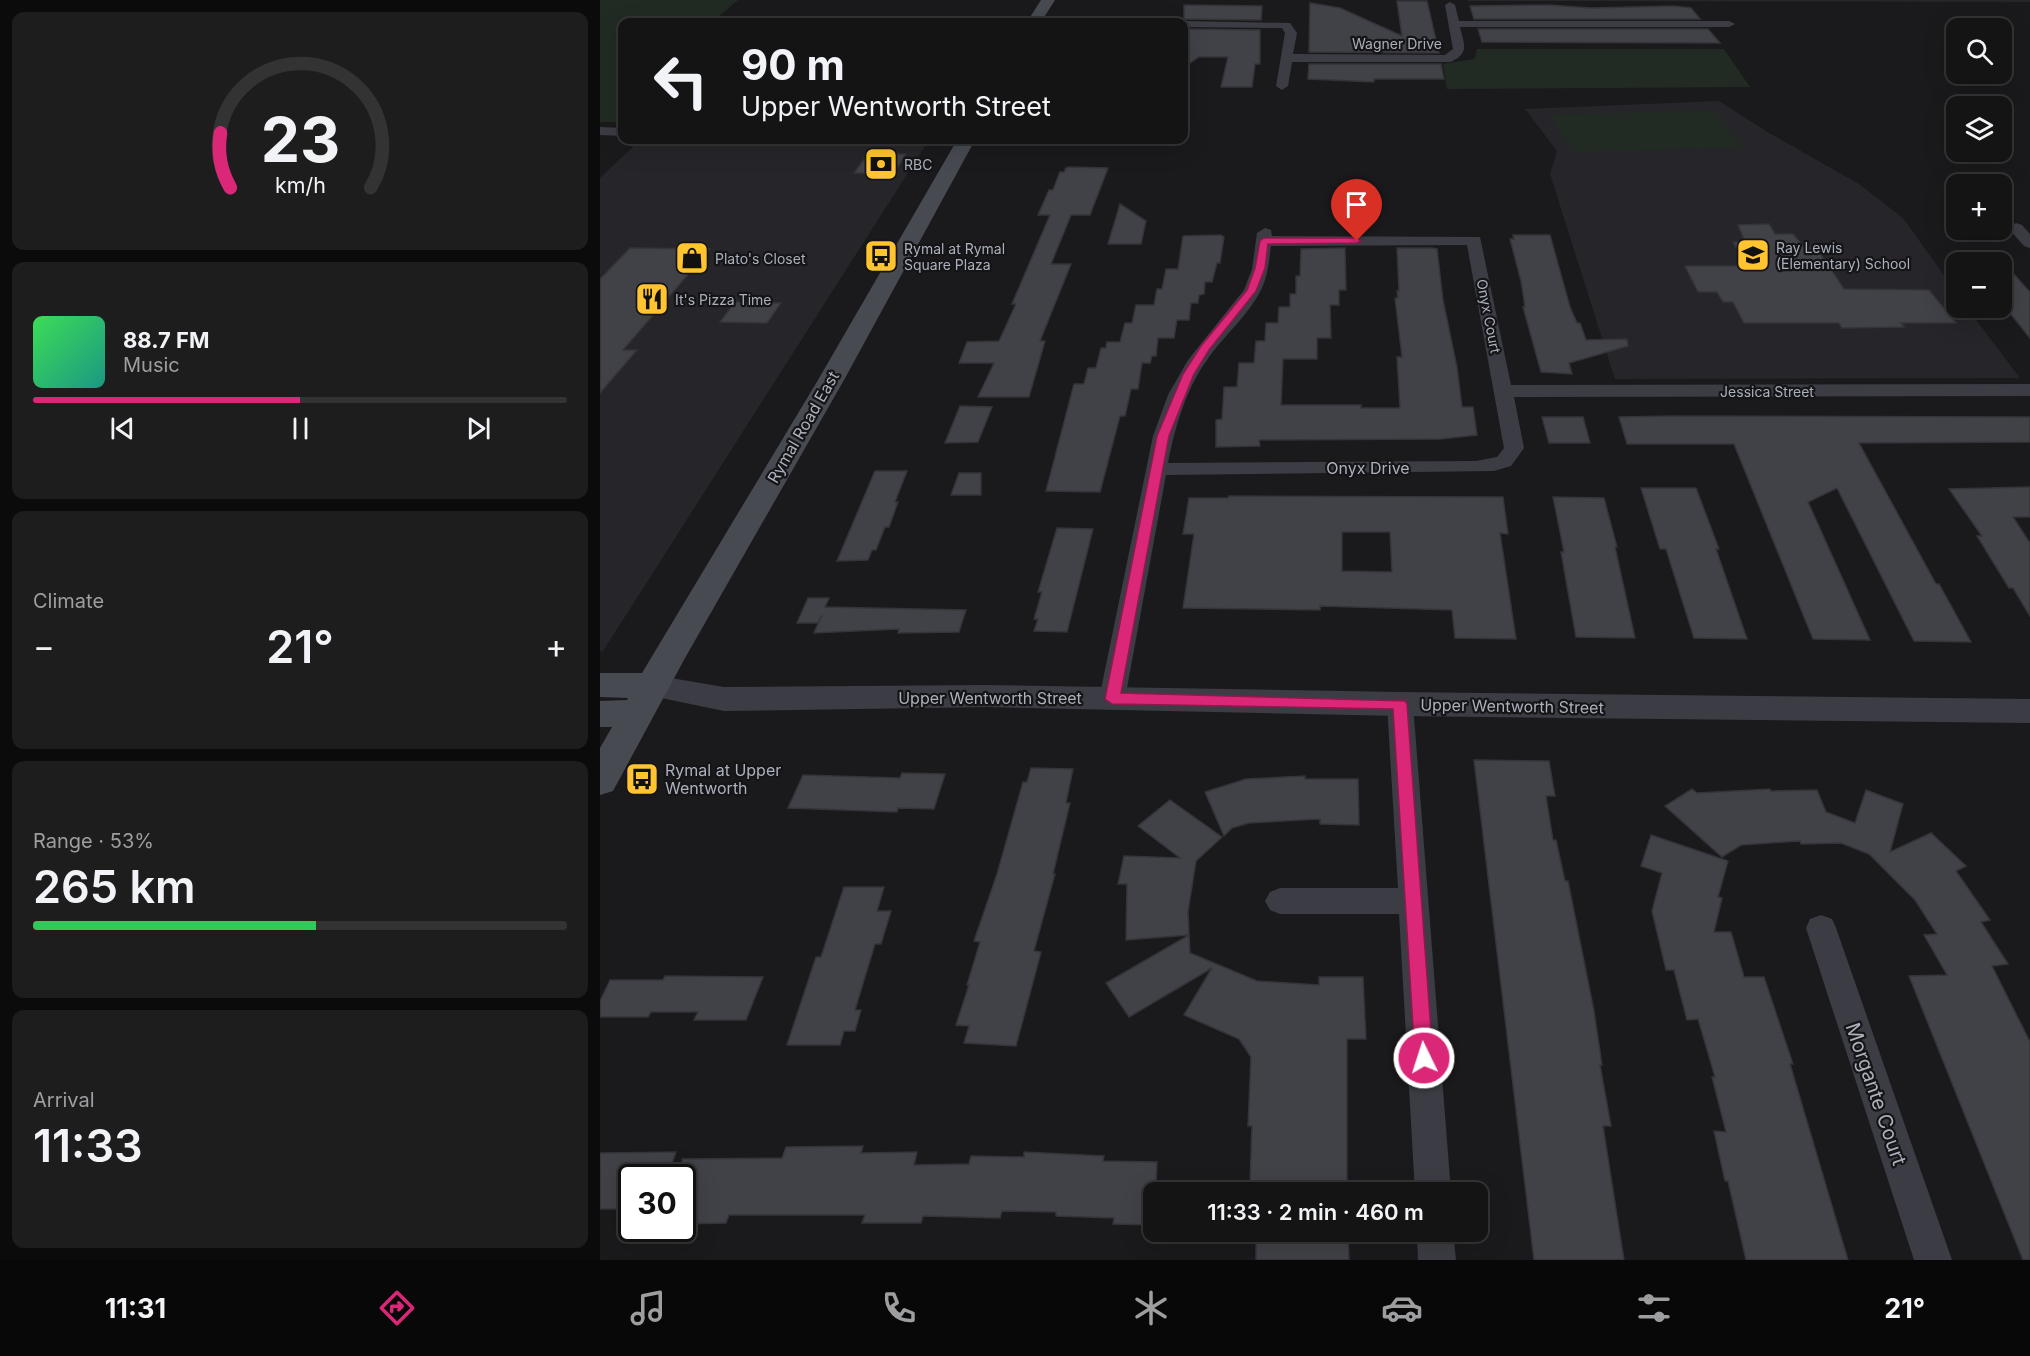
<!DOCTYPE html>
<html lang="en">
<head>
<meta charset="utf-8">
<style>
  body { margin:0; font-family:Inter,sans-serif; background:#1d1d1e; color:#f1f3f6; height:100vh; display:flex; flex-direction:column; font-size:22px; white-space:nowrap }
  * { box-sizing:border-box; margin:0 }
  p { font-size:20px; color:#9d9ea0 }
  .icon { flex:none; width:33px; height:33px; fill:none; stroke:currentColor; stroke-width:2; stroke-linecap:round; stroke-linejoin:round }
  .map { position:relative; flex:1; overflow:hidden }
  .panel { display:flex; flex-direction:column; gap:12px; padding:12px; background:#0b0b0c; width:600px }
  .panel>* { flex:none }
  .hud { position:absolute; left:18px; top:18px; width:570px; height:126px; border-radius:12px; box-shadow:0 6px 24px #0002,0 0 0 2px #333334; background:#141415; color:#f1f3f6; overflow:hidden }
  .controls { position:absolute; left:1346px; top:18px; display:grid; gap:12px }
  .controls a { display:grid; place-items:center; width:66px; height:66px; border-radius:12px; background:#141415; box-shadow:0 6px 24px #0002,0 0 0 2px #333334; font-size:30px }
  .speed { position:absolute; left:18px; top:1164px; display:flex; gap:12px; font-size:30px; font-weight:700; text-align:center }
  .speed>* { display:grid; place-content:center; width:78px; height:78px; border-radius:50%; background:#141415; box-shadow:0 6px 24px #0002,0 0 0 2px #333334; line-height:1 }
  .speed .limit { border:3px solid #111; border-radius:9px; background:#fff; color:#111 }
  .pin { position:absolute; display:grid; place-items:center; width:51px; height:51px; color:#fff; margin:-62px -26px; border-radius:50% 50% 50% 0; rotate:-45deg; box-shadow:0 0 6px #0007 }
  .pin .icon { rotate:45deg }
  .me { position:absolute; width:66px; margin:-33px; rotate:356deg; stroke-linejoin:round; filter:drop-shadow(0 0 4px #0008) }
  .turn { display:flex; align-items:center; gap:21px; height:126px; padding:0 24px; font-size:27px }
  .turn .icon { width:78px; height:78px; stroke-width:2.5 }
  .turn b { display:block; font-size:42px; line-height:51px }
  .big { font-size:45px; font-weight:600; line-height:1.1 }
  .panel .tile { flex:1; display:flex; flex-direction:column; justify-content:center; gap:9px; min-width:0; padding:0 21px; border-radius:12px; background:#1d1d1e }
  .panel .dial { align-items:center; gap:0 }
  .dial svg { height:156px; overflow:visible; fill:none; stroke:#333334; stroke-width:7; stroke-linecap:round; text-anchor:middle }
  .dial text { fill:#f1f3f6; stroke:none }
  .song { display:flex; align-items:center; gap:18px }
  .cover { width:72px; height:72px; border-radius:9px; background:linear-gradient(135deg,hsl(130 70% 55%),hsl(170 70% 35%)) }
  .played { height:6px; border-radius:3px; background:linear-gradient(90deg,#db2777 50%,#333334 50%) }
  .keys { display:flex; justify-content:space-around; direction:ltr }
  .heat { display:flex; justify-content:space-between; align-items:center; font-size:33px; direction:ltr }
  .charge { height:9px; border-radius:4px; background:linear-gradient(90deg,#34c759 53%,#333334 0) }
  .trip { position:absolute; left:543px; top:1182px; width:345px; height:60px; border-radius:12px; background:#141415; box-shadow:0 6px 24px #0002,0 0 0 2px #333334; font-weight:600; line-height:60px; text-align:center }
  .tab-bar { display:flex; height:96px; justify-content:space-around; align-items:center; background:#080808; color:#9d9ea0 }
  .tab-bar .icon { width:42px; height:42px }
  .tab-bar .on { color:#db2777 }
  .tab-bar b { font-size:27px; color:#f1f3f6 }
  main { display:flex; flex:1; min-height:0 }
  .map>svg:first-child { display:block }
</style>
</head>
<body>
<main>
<section class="panel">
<div class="tile dial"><svg viewBox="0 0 100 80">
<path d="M14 69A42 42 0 1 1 86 69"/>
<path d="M14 69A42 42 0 0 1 9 41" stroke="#db2777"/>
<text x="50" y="56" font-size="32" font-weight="700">23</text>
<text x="50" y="72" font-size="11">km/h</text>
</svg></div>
<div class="tile">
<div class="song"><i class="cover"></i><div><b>88.7 FM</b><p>Music</p></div></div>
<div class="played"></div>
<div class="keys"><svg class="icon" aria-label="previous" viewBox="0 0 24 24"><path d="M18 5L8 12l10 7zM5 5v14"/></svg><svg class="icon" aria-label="pause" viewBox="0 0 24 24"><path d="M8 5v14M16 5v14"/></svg><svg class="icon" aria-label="next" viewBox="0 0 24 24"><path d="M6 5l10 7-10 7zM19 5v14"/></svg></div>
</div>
<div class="tile"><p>Climate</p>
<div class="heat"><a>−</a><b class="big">21°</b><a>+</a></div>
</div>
<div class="tile"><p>Range · 53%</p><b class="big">265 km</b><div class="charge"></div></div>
<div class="tile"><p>Arrival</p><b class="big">11:33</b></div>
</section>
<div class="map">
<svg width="1430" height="1260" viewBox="0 0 1430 1260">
  <rect width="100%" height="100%" fill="#1a1a1c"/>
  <g fill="#26262a">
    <path d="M 868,0 L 1430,0 L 1430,2 L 869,1 Z"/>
    <path d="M 1119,101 L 1169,133 L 1259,184 L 1303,218 L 1356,292 L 1356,308 L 1367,308 L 1420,378 L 1015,379 L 950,174 L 957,151 L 925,109 Z"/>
    <path d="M 38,142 L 327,143 L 3,651 L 0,651 L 0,178 Z"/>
  </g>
  <g fill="#212b23">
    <path d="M 0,0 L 138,0 L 112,22 L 22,22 L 22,122 L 0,122 Z"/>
    <path d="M 877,49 L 1124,49 L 1150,87 L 847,89 L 843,64 L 875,59 Z"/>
    <path d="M 1113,110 L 1144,147 L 973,152 L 950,115 Z"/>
  </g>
  <g fill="#414247" stroke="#343439" stroke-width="1.5" fill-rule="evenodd">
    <path d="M 797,1 L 827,1 L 839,53 L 709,52 L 710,3 L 740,8 L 802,36 Z"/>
    <path d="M 584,5 L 662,6 L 661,20 L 584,19 Z"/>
    <path d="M 949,5 L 991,8 L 1073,6 L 1091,8 L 1100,19 L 874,19 L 870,6 Z"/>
    <path d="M 584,29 L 660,30 L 660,64 L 655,64 L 652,87 L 621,87 L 628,57 L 599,57 L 584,67 Z"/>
    <path d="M 878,29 L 1108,29 L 1120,43 L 882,42 Z"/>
    <path d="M 709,64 L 841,64 L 844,79 L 774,79 L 774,82 L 708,79 Z"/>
    <path d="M 268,154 L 306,154 L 294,173 L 254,173 Z"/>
    <path d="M 470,167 L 508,168 L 490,215 L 471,215 L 451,264 L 471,264 L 440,341 L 445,341 L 429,397 L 378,397 L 394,363 L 359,363 L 367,342 L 399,341 L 416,304 L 412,304 L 450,215 L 438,215 L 449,190 L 453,190 L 460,172 L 464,172 L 466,168 Z"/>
    <path d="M 520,204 L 546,221 L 541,244 L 508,244 Z"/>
    <path d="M 1169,224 L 1175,234 L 1193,234 L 1204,247 L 1216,247 L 1244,289 L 1329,290 L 1356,323 L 1301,323 L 1304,327 L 1242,328 L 1239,323 L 1144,323 L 1133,302 L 1123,302 L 1117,292 L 1098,292 L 1085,266 L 1147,266 L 1133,242 L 1145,242 L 1138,225 Z"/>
    <path d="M 621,235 L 624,237 L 620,263 L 617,263 L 612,282 L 605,282 L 604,294 L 599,295 L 598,303 L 591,303 L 589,320 L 577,320 L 574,338 L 558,338 L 556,356 L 552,356 L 550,363 L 542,363 L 538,389 L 531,389 L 525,416 L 520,416 L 500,492 L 446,491 L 474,384 L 484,384 L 488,368 L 496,368 L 501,348 L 506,348 L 507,342 L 520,342 L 525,323 L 532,323 L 536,305 L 554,305 L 557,289 L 562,289 L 566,269 L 578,269 L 583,236 Z"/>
    <path d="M 913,235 L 950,235 L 970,307 L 977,323 L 980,323 L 986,340 L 1027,339 L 1028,346 L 969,363 L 972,374 L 941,372 L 923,307 L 925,307 L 921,281 L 910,239 L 914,239 Z"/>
    <path d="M 30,248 L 110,249 L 23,350 L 37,350 L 0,393 L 0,279 Z"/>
    <path d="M 745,248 L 746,290 L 739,290 L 739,305 L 730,305 L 731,338 L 717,338 L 717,359 L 683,359 L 681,405 L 761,405 L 761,408 L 800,408 L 797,357 L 802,357 L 795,298 L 798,298 L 797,291 L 799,291 L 797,248 L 832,248 L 837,249 L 843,300 L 857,367 L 862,407 L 873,407 L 877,435 L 841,439 L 659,440 L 660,446 L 616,447 L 616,420 L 622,419 L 624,387 L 637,387 L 639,363 L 654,363 L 656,341 L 665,341 L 666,323 L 678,323 L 679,307 L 690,307 L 690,294 L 696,294 L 696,276 L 700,276 L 701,249 Z"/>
    <path d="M 1401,260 L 1430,292 L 1430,338 L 1401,302 Z"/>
    <path d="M 135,302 L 181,303 L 167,323 L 120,322 Z"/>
    <path d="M 360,406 L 392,407 L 378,442 L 345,443 Z"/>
    <path d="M 1072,416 L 1430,417 L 1430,442 L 1259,443 L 1336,584 L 1339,584 L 1371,642 L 1314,641 L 1237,488 L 1208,502 L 1270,640 L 1213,639 L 1134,444 L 1027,444 L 1019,417 Z"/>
    <path d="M 942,417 L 983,417 L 990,443 L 949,443 Z"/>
    <path d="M 275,471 L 307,471 L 295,502 L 298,502 L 289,527 L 285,527 L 276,550 L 272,550 L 268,560 L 237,561 Z"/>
    <path d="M 359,473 L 381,473 L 381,495 L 351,495 Z"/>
    <path d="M 1430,487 L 1430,517 L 1413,517 L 1430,543 L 1430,616 L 1413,588 L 1409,588 L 1377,536 L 1382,536 L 1349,489 Z"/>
    <path d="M 1041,488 L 1096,488 L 1119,549 L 1116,549 L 1147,639 L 1094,638 L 1066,549 L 1060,549 Z"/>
    <path d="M 629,496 L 903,497 L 908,534 L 900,533 L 916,639 L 855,638 L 852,610 L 720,606 L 720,610 L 583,608 L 594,534 L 583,534 L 589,498 L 628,498 ZM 742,532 L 790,532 L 792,572 L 742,571 Z"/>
    <path d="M 953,497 L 1004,498 L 1017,547 L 1015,547 L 1035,638 L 976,637 L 961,552 L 964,552 Z"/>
    <path d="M 457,528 L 493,529 L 467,632 L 434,631 L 438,619 L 434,619 L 442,592 L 438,592 Z"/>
    <path d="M 208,598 L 229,598 L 225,607 L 366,610 L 359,632 L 298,633 L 299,629 L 214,633 L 222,615 L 218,623 L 197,623 Z"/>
    <path d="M 874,760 L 949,761 L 955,796 L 946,796 L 953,840 L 956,840 L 965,881 L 968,881 L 994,1011 L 1002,1065 L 1000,1065 L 1011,1126 L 1003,1126 L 1024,1260 L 934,1260 Z"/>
    <path d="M 431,768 L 473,769 L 466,803 L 470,803 L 453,874 L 455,874 L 434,951 L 441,952 L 416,1046 L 364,1043 L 369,1026 L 356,1025 L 369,985 L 367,985 L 380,942 L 374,941 L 397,874 L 423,782 L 427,782 Z"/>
    <path d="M 302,773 L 345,774 L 334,809 L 298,808 L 297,812 L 188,808 L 203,775 L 300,778 Z"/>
    <path d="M 705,776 L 705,779 L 758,779 L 759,825 L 720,824 L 720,819 L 649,823 L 632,828 L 624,836 L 605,792 L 646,779 Z"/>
    <path d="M 1092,789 L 1097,793 L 1170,789 L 1171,791 L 1217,790 L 1226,812 L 1255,823 L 1266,790 L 1303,804 L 1290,852 L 1331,833 L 1366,866 L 1356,871 L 1390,920 L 1381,922 L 1408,964 L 1392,966 L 1430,1042 L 1430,1260 L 1423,1260 L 1309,976 L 1347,975 L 1324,935 L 1337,934 L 1315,900 L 1269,854 L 1241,843 L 1201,844 L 1200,841 L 1141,845 L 1122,857 L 1065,806 Z"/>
    <path d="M 570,800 L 622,837 L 596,861 L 588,912 L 589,935 L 526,940 L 527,884 L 518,884 L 524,856 L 580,858 L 538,826 Z"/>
    <path d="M 1051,835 L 1128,861 L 1118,897 L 1122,898 L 1114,932 L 1131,932 L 1144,977 L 1164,977 L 1193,1064 L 1190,1064 L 1248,1260 L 1146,1260 L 1128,1181 L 1125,1181 L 1114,1131 L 1126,1132 L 1112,1077 L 1115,1077 L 1098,1019 L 1087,1020 L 1074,970 L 1066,970 L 1052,911 L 1062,873 L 1041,866 Z"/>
    <path d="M 244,887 L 284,887 L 277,911 L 291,911 L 281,944 L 275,944 L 255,1010 L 261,1010 L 255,1031 L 244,1031 L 240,1045 L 187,1045 L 216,957 L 221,957 Z"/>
    <path d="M 589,935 L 590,953 L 657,981 L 719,985 L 719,977 L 763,977 L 766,1039 L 747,1039 L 747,1192 L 657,1192 L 658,1182 L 650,1182 L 652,1126 L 648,1126 L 651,1057 L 639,1039 L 584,1015 L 612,968 L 529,1017 L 506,983 Z"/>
    <path d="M 65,976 L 163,977 L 146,1020 L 94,1020 L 98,1012 L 51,1012 L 48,1017 L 0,1017 L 0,1001 L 10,980 L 63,980 Z"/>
    <path d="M 263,1146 L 261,1153 L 317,1152 L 314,1165 L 369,1164 L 371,1156 L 424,1157 L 424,1152 L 504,1156 L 503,1161 L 557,1162 L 554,1225 L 513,1224 L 514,1218 L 456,1216 L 456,1212 L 402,1211 L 400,1218 L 323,1216 L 321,1223 L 262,1223 L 265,1215 L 129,1215 L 126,1223 L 82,1224 L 82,1159 L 182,1158 L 186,1147 Z"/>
    <path d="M 76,1152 L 67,1178 L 32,1178 L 32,1209 L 0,1209 L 0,1153 Z"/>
    <path d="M 656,1232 L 748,1232 L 749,1260 L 656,1260 Z"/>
  </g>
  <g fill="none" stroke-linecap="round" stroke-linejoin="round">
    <g fill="#3c3d44" fill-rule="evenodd">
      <path d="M 850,2 L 855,5 L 859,21 L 1129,21 L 1135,24 L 1129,27 L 860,27 C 864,45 870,52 851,62 L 692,62 L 688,86 L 682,90 L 676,86 L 685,33 L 682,28 L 584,27 L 584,22 L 579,22 L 584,21 L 690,23 L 697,33 L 693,54 L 845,55 L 853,49 L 845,5 Z"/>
      <path d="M 0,127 L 22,128 L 22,136 L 0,135 Z"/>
      <path d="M 1416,223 L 1422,225 L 1430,234 L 1430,248 L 1424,246 L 1408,228 Z"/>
      <path d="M 665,228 L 671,230 L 672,236 L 880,237 L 911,385 L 1430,384 L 1430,396 L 914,397 L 924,448 L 911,466 L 894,471 L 566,475 L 525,699 L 521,706 L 512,708 L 503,706 L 499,699 L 553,436 L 568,395 L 588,360 L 644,290 L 652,269 L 657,233 ZM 867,245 L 904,448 L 897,457 L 876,461 L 568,463 C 575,427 586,389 607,360 C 622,338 650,313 661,290 C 668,276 669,261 671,246 Z"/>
      <path d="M 800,695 L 809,697 L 813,704 L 851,1192 L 815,1192 L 799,914 L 680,914 L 670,910 L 665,901 L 670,892 L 680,888 L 798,888 L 787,704 L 791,697 Z"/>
      <path d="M 1221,915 L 1232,919 L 1236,928 L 1352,1260 L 1314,1260 L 1206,928 L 1210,919 Z"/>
      <path d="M 817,1232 L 853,1232 L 856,1260 L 818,1260 Z"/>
    </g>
    <path fill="#3c3d44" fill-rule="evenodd" d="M 53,675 L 124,687 L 387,685 L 800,692 L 1430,699 L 1430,723 L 800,716 L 387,707 L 124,711 L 42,694 L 37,686 L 42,678 Z"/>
    <g fill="#484a52" fill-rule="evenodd">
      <path d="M 441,0 L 455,0 L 441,22 L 427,22 Z"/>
      <path d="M 357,140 L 375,140 L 244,380 L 85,658 L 13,791 L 0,795 L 0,748 L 12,727 L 0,727 L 0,701 L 27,700 L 28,698 L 0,697 L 0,673 L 42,673 L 218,380 Z"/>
    </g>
  </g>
  <path fill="#db2777" stroke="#8e194d" stroke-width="1.5" d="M 664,238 L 757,238 L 761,241 L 757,243 L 668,244 L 665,268 L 656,291 L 609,350 L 594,374 L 569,436 L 521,693 L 805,701 L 807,704 L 833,1058 L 831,1064 L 824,1067 L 817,1064 L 815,1058 L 793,709 L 512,704 L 505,699 L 557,436 L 583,374 L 601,346 L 647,290 L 655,268 L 660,241 Z"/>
  <defs>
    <symbol id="bank-square" viewBox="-11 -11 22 22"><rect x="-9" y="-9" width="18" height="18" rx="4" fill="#ffc42f" stroke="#151517"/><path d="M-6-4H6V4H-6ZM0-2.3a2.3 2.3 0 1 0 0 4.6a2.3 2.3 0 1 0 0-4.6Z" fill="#111"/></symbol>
    <symbol id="school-square" viewBox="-11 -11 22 22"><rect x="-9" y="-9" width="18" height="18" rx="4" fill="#ffc42f" stroke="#151517"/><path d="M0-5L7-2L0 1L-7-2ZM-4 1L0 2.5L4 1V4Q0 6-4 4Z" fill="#111"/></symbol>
    <symbol id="bus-square" viewBox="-11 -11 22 22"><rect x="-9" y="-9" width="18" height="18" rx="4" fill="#ffc42f" stroke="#151517"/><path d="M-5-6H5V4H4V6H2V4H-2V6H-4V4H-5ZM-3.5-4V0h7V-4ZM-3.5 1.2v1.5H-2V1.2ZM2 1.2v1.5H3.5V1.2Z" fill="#111"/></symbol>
    <symbol id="shop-square" viewBox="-11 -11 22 22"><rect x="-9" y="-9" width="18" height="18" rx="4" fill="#ffc42f" stroke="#151517"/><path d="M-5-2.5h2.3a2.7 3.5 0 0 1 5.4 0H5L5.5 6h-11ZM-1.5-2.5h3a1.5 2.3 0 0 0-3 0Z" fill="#111"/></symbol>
    <symbol id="restaurant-square" viewBox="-11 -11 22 22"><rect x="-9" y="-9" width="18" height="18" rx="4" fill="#ffc42f" stroke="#151517"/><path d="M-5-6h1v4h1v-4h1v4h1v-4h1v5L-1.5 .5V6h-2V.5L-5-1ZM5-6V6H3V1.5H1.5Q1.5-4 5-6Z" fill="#111"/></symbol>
  </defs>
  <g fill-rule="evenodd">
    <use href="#bank-square" x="262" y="145" width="38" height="38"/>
    <use href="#school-square" x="1134" y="236" width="38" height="38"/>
    <use href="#bus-square" x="262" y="237" width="38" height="38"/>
    <use href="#shop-square" x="73" y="239" width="38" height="38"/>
    <use href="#restaurant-square" x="33" y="280" width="38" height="38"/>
    <use href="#bus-square" x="23" y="760" width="38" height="38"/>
  </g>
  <g text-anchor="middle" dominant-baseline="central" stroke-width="4.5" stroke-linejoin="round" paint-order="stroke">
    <g font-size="14" fill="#abb0bd" stroke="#151517">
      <text x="797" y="43">Wagner Drive</text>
      <text transform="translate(889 316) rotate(79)">Onyx Court</text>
      <text x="1167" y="391">Jessica Street</text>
    </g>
    <g font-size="14" fill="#abb0bd" stroke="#151517" text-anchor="start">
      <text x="304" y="164">RBC</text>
      <text x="1176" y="247">Ray Lewis<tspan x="1176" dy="16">(Elementary) School</tspan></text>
      <text x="304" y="248">Rymal at Rymal<tspan x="304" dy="16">Square Plaza</tspan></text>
      <text x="115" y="258">Plato's Closet</text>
      <text x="75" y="299">It's Pizza Time</text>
    </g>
    <g font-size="16" fill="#abb0bd" stroke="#151517">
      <text transform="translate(203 427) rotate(-60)">Rymal Road East</text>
      <text x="768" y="468">Onyx Drive</text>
      <text x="390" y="698">Upper Wentworth Street</text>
      <text transform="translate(912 706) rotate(1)">Upper Wentworth Street</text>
    </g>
    <g font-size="16" fill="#abb0bd" stroke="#151517" text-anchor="start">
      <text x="65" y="770">Rymal at Upper<tspan x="65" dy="18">Wentworth</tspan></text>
    </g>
    <g font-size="20" fill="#abb0bd" stroke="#151517">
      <text transform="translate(1276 1094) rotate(71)">Morgante Court</text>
    </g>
  </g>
</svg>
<div class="controls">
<a><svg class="icon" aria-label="search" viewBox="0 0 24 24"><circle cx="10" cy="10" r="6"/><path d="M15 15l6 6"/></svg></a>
<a><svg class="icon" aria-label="layers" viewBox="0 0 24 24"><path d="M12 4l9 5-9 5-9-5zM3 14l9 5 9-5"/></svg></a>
<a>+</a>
<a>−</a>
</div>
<div class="speed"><div class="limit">30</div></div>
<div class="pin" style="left:757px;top:241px;background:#d93025"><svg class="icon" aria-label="arrive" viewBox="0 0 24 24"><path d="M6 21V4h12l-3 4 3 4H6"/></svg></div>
<svg class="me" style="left:824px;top:1058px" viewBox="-20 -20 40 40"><circle r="17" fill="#db2777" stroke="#fff" stroke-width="3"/><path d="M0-11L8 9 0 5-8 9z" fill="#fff"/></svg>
<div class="trip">11:33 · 2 min · 460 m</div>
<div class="hud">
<div class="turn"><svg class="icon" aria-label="left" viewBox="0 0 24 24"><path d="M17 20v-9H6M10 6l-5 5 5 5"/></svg><div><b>90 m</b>Upper Wentworth Street</div></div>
</div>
</div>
</main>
<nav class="tab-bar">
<b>11:31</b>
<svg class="icon on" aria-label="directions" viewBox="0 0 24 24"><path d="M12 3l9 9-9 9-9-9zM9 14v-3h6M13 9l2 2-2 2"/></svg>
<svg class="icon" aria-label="music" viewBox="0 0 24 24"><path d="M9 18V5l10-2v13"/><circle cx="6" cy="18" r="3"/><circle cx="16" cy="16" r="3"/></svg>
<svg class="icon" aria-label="phone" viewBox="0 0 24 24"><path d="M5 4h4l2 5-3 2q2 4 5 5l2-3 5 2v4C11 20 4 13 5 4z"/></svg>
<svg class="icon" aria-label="climate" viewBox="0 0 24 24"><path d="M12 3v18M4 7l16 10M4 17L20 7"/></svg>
<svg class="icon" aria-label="car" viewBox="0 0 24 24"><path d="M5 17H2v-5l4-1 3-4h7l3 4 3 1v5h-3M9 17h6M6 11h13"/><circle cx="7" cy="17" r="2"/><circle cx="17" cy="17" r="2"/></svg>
<svg class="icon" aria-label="filters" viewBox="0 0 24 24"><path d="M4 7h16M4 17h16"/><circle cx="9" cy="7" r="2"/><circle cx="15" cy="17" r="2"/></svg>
<b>21°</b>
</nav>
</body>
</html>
